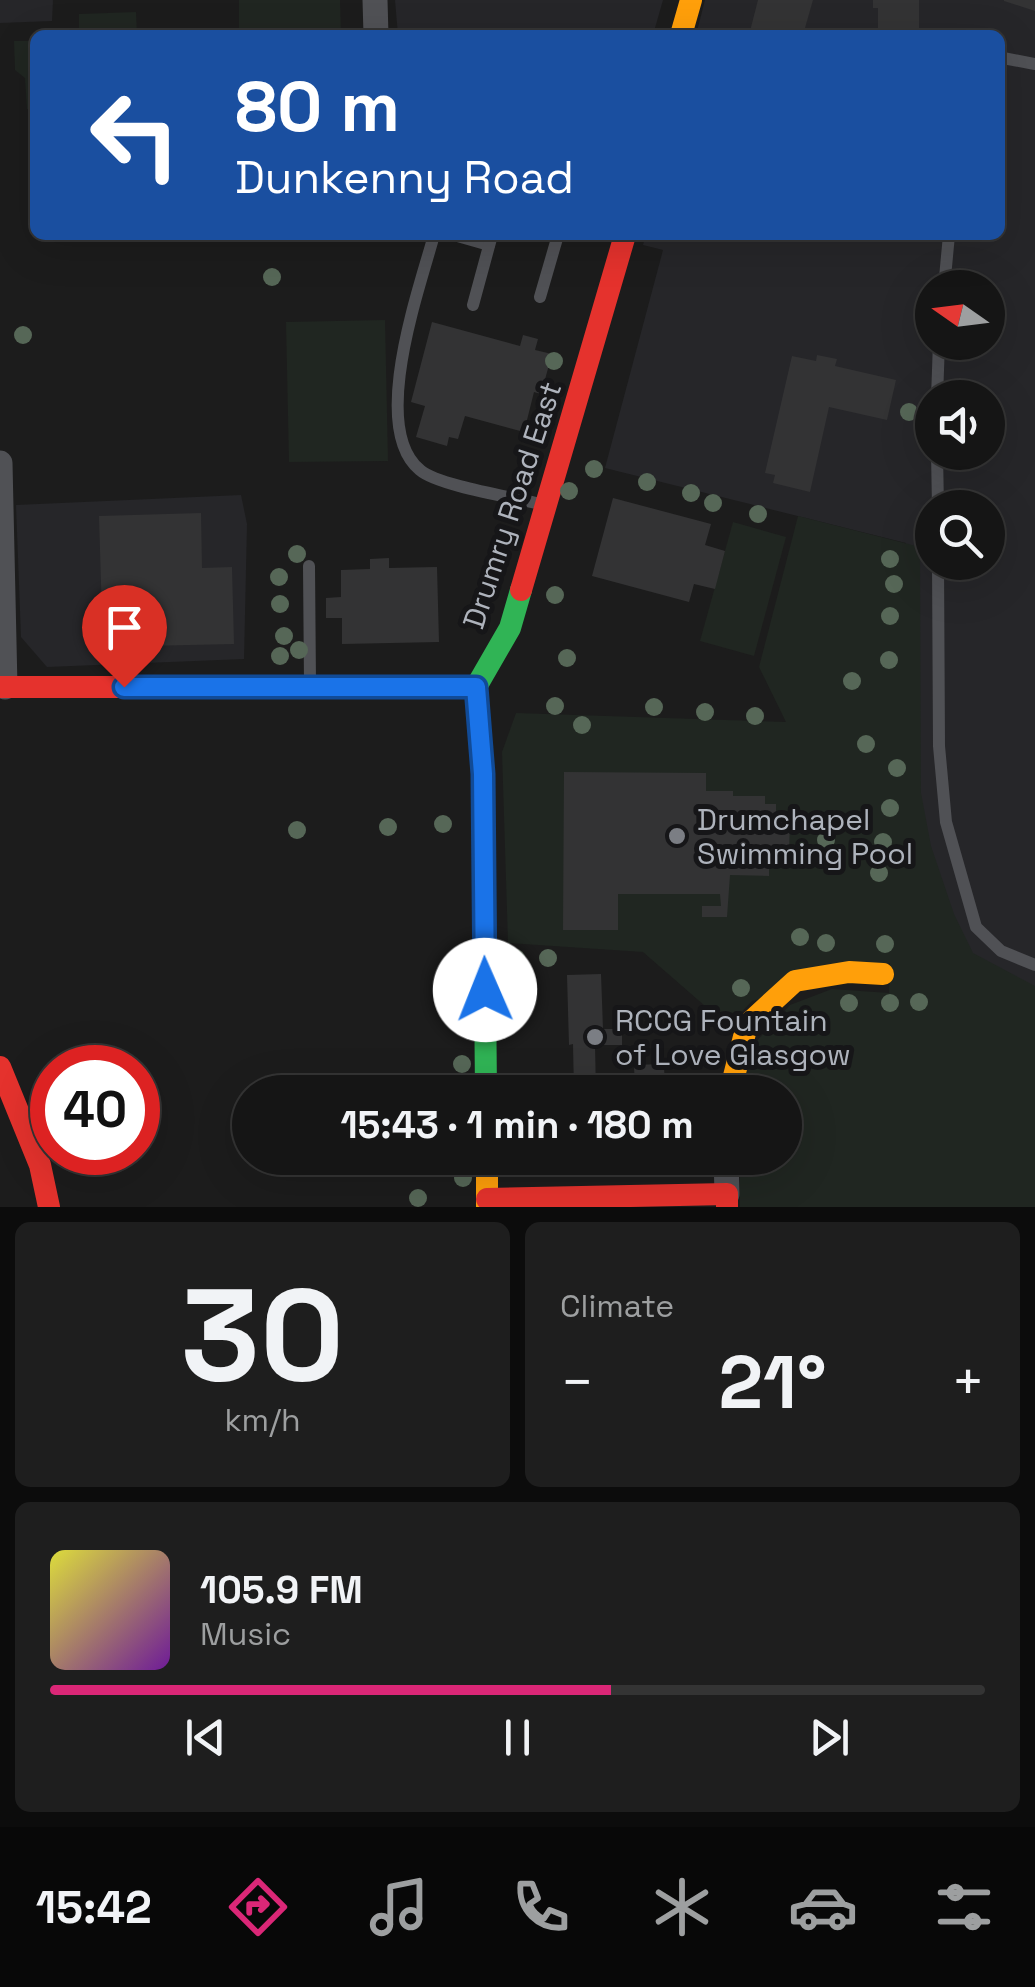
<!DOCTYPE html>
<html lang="en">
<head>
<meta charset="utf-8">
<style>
  body { margin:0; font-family:"Space Grotesk",sans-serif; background:#1e1e1e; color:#f1f3f6; height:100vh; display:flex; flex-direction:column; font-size:38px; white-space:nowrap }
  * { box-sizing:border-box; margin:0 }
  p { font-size:32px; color:#9d9fa0 }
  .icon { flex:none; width:55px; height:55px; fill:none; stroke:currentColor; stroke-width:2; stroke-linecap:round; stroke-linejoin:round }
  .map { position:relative; height:1207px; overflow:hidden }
  .side { display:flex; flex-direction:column; gap:15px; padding:15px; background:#0c0c0c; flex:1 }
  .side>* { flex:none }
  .guide { position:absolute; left:30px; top:30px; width:975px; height:210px; border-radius:15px; box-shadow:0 10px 40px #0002,0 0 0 2px #343434; background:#1a4fa0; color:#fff; overflow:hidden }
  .needle { width:65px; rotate:284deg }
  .fabs { position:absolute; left:915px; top:270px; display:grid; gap:20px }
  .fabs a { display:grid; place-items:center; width:90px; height:90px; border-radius:50%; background:#151515; box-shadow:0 10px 40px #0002,0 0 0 2px #343434; font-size:50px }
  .speed { position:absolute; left:30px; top:1045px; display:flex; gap:20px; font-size:50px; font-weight:700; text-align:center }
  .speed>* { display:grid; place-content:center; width:130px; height:130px; border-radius:50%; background:#151515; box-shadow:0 10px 40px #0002,0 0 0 2px #343434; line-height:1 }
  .speed .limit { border:15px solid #d22; background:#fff; color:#111 }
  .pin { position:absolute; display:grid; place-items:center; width:85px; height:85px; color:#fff; margin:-102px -42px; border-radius:50% 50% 50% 0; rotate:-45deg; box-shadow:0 0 10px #0007 }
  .pin .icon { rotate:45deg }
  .me { position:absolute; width:110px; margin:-55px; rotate:359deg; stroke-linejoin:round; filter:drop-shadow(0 0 8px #0008) }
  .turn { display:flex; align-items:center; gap:35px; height:210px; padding:0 40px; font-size:45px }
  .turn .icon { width:130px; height:130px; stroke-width:2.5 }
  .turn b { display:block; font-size:70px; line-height:85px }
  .big { font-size:75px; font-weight:700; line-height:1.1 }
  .side .widget { flex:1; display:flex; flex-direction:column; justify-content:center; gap:15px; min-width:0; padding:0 35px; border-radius:15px; background:#1e1e1e }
  .side .dial { align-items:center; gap:0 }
  .dial b { font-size:130px; line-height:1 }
  .song { display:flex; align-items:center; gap:30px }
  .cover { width:120px; height:120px; border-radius:15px; background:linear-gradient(135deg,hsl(60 70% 55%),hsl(280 70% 35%)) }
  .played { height:10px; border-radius:5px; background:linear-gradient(90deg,#db2777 60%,#343434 60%) }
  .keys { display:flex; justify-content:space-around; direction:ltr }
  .heat { display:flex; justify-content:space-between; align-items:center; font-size:55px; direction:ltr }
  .side .tiles { flex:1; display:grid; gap:15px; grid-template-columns:1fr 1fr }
  .widget:last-child { grid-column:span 2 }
  .trip { position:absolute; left:232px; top:1075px; width:570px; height:100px; border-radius:50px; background:#151515; box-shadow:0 10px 40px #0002,0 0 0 2px #343434; font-weight:700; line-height:100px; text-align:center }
  .tabs { display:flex; height:160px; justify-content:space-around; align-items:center; background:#080808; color:#9d9fa0 }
  .tabs .icon { width:70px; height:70px }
  .tabs .current { color:#db2777 }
  .tabs b { font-size:45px; color:#f1f3f6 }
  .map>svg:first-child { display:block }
</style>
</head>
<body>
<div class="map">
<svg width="1035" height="1207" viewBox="0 0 1035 1207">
  <rect width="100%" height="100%" fill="#1c1c1c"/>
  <g fill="#262629" fill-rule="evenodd">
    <path d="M 0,0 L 53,0 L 52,21 L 0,23 Z"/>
    <path d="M 395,0 L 663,0 L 653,35 L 398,35 Z"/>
    <path d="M 705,0 L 1035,0 L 1035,1005 L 893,989 L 906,543 L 605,468 L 663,250 L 643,245 L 646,235 L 1000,235 L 1000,35 L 696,35 ZM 932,288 L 988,288 L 988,342 L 932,342 ZM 932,398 L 988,398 L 988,452 L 932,452 ZM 932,508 L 988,508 L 988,562 L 932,562 Z"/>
    <path d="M 241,495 L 247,524 L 244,659 L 47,667 L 21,637 L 16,505 Z"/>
  </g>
  <g fill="#202621">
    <path d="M 239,0 L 340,0 L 341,35 L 239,35 Z"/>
    <path d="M 136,12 L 137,35 L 64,35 L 64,31 L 79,30 L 79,14 Z"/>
    <path d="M 14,41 L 35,41 L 35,109 L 27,109 L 25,78 L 15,70 Z"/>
    <path d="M 385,320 L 388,461 L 289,462 L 286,322 Z"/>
    <path d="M 798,516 L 920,547 L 921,793 L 931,846 L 954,914 L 973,953 L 1035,986 L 1035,1207 L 740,1207 L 740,1158 L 785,1158 L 785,1092 L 740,1092 L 753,1045 L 790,1005 L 832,989 L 889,993 L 890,963 L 752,1001 L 728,1026 L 643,952 L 508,943 L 502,752 L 516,713 L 786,722 L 759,667 Z"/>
    <path d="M 733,522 L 786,537 L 754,656 L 700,641 Z"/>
  </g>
  <g fill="#333334">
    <path d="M 758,0 L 813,0 L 803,35 L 749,35 Z"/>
    <path d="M 873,0 L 919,0 L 919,35 L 878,35 L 878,8 L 873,8 Z"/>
    <path d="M 1035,0 L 1035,11 L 1004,1 L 1004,0 Z"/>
    <path d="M 800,235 L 909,235 L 909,242 L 800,240 Z"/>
    <path d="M 432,322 L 520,346 L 523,335 L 538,339 L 535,350 L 552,354 L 541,394 L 534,392 L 524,432 L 465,416 L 458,439 L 449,437 L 447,446 L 416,437 L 425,406 L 411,402 Z"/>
    <path d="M 817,355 L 837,359 L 835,366 L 896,380 L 887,420 L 829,407 L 810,492 L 773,483 L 775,475 L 765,473 L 792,356 L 816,361 Z"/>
    <path d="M 613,498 L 711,524 L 705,545 L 725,551 L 715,589 L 694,584 L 689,602 L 592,576 Z"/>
    <path d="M 201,513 L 202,568 L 232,567 L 234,644 L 145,646 L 144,616 L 102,617 L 99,516 Z"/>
    <path d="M 389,558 L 389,568 L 437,567 L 439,642 L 342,644 L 342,618 L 326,618 L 326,598 L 341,597 L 341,570 L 370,569 L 370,559 Z"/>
    <path d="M 564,772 L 706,773 L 706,791 L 733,791 L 733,796 L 765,796 L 765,804 L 776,804 L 776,813 L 790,813 L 789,859 L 779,858 L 779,866 L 769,866 L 769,876 L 730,875 L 727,917 L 702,917 L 702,906 L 721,906 L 720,894 L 618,894 L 618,930 L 563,930 Z"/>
    <path d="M 601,974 L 603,1029 L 622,1029 L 622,1045 L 595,1045 L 596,1092 L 574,1092 L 573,1044 L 569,1045 L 567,975 Z"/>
    <path d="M 664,1064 L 665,1092 L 635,1092 L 634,1065 Z"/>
  </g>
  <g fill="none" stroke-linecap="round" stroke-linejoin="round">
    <g stroke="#505155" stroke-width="12">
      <path d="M 1000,62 L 1003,58 L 1035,64"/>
      <path d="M 434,235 C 419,290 369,428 420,470 C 438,486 518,498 545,505"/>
      <path d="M 454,235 L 489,245"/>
      <path d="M 944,288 L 949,235"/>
      <path d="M 540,297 L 558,235"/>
      <path d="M 473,305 L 492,235"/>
      <path d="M 937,398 L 939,342"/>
      <path d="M 937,452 L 938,508"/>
      <path d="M 938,562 L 939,746 L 946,822 L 976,927 L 1001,951 L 1035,965"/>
      <path d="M 309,566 L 310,684"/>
    </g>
    <g stroke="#505155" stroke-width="25">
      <path d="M 375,0 L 376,35"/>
      <path d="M 0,463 L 5,687"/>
      <path d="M 726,1158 L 727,1194"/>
    </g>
    <path stroke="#30b455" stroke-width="22" d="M 486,1092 L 483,774 L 476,687 L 510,628 L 521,590"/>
    <g stroke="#ff9f0a" stroke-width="22">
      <path d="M 681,35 L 691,0"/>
      <path d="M 730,1092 L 747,1025 L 795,981 L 849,972 L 883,974"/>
      <path d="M 487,1158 L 487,1207"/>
    </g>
    <g stroke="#e5322d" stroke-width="22">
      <path d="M 521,590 L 625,235"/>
      <path d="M 0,687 L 476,687"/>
      <path d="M 0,1067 L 40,1165 L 49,1207"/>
      <path d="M 487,1199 L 727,1194 L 727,1207"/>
    </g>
  </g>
  <g fill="#566757">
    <circle cx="272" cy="277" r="9"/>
    <circle cx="23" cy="335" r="9"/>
    <circle cx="554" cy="361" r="9"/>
    <circle cx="909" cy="412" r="9"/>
    <circle cx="594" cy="469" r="9"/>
    <circle cx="647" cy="482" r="9"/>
    <circle cx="569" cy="491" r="9"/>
    <circle cx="691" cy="493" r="9"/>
    <circle cx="713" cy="503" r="9"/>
    <circle cx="758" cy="514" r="9"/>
    <circle cx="297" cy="554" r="9"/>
    <circle cx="890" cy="559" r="9"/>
    <circle cx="279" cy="577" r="9"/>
    <circle cx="894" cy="584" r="9"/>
    <circle cx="555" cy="595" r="9"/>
    <circle cx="280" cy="604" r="9"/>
    <circle cx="890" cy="616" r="9"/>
    <circle cx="284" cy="636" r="9"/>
    <circle cx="299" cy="650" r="9"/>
    <circle cx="280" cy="656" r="9"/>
    <circle cx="567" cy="658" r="9"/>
    <circle cx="889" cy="660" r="9"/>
    <circle cx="852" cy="681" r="9"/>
    <circle cx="555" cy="706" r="9"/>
    <circle cx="654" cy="707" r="9"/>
    <circle cx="705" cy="712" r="9"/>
    <circle cx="755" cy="716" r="9"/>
    <circle cx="582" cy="725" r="9"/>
    <circle cx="866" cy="744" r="9"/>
    <circle cx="897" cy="768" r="9"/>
    <circle cx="890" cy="808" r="9"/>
    <circle cx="443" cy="824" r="9"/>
    <circle cx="388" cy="827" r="9"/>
    <circle cx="297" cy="830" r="9"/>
    <circle cx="826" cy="840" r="9"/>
    <circle cx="883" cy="842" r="9"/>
    <circle cx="879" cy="873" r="9"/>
    <circle cx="800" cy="937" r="9"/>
    <circle cx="826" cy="943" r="9"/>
    <circle cx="885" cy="944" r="9"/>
    <circle cx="516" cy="958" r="9"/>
    <circle cx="548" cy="958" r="9"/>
    <circle cx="741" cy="988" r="9"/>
    <circle cx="919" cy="1002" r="9"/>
    <circle cx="849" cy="1003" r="9"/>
    <circle cx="890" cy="1003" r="9"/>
    <circle cx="462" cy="1064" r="9"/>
    <circle cx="463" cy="1178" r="9"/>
    <circle cx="418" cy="1198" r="9"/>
  </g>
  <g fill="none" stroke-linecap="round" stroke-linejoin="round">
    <defs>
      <path id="route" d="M 124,687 L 476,687 L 483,774 L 485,990"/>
    </defs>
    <use href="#route" stroke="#114b97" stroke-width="25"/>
    <use href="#route" stroke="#1a73e8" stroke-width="18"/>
  </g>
  <g fill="#7b7e84" stroke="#161618" stroke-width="4">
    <circle cx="677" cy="836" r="10"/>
    <circle cx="595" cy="1037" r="10"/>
  </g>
  <g text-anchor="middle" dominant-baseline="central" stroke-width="10" stroke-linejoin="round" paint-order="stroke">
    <g font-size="30" fill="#aeb3bc" stroke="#161618">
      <text transform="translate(512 505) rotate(-72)">Drumry Road East</text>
    </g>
    <g font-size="30" fill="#aeb3bc" stroke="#161618" text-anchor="start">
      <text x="697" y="819">Drumchapel<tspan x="697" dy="34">Swimming Pool</tspan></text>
      <text x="615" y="1020">RCCG Fountain<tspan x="615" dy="34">of Love Glasgow</tspan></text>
    </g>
  </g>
</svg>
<div class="fabs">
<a><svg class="needle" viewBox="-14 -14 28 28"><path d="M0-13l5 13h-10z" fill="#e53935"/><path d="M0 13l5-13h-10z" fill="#9d9fa0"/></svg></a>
<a><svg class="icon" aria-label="sound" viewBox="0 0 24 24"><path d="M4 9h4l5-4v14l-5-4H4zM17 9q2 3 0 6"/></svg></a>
<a><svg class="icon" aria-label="search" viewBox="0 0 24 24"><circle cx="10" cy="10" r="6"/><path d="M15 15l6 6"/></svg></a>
</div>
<div class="speed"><div class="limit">40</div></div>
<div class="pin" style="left:124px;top:687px;background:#d93025"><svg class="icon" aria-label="arrive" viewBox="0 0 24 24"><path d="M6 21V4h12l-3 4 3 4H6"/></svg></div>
<svg class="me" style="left:485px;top:990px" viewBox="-20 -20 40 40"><circle r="19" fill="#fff"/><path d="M0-13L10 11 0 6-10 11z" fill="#1a73e8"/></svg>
<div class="trip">15:43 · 1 min · 180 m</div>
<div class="guide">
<div class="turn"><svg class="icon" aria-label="left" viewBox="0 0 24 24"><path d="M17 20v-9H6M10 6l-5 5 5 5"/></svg><div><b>80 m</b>Dunkenny Road</div></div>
</div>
</div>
<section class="side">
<div class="tiles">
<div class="widget dial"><b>30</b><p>km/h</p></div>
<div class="widget"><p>Climate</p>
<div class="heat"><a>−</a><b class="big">21°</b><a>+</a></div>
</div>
<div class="widget">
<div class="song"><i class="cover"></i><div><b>105.9 FM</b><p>Music</p></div></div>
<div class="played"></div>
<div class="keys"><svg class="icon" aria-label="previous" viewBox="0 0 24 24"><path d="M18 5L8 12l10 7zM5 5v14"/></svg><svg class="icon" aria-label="pause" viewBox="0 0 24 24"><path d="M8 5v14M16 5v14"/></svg><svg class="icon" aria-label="next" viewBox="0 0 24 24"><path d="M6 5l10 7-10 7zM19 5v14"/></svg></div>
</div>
</div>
</section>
<nav class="tabs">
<b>15:42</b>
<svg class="icon current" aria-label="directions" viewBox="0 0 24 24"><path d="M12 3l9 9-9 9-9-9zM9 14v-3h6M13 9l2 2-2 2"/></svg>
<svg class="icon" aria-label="music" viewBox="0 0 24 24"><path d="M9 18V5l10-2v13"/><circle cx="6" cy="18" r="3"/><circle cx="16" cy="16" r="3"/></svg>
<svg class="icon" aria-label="phone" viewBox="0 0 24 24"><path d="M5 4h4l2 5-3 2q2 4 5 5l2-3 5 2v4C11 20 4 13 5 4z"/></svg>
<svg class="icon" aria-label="climate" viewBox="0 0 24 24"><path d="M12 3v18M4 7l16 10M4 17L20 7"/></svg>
<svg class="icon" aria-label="car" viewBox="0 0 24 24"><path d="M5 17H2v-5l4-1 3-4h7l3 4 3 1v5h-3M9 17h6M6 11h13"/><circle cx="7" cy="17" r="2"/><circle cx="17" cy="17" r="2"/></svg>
<svg class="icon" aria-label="filters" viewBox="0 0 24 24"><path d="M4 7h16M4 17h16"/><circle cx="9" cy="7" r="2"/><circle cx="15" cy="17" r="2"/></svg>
</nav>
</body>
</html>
